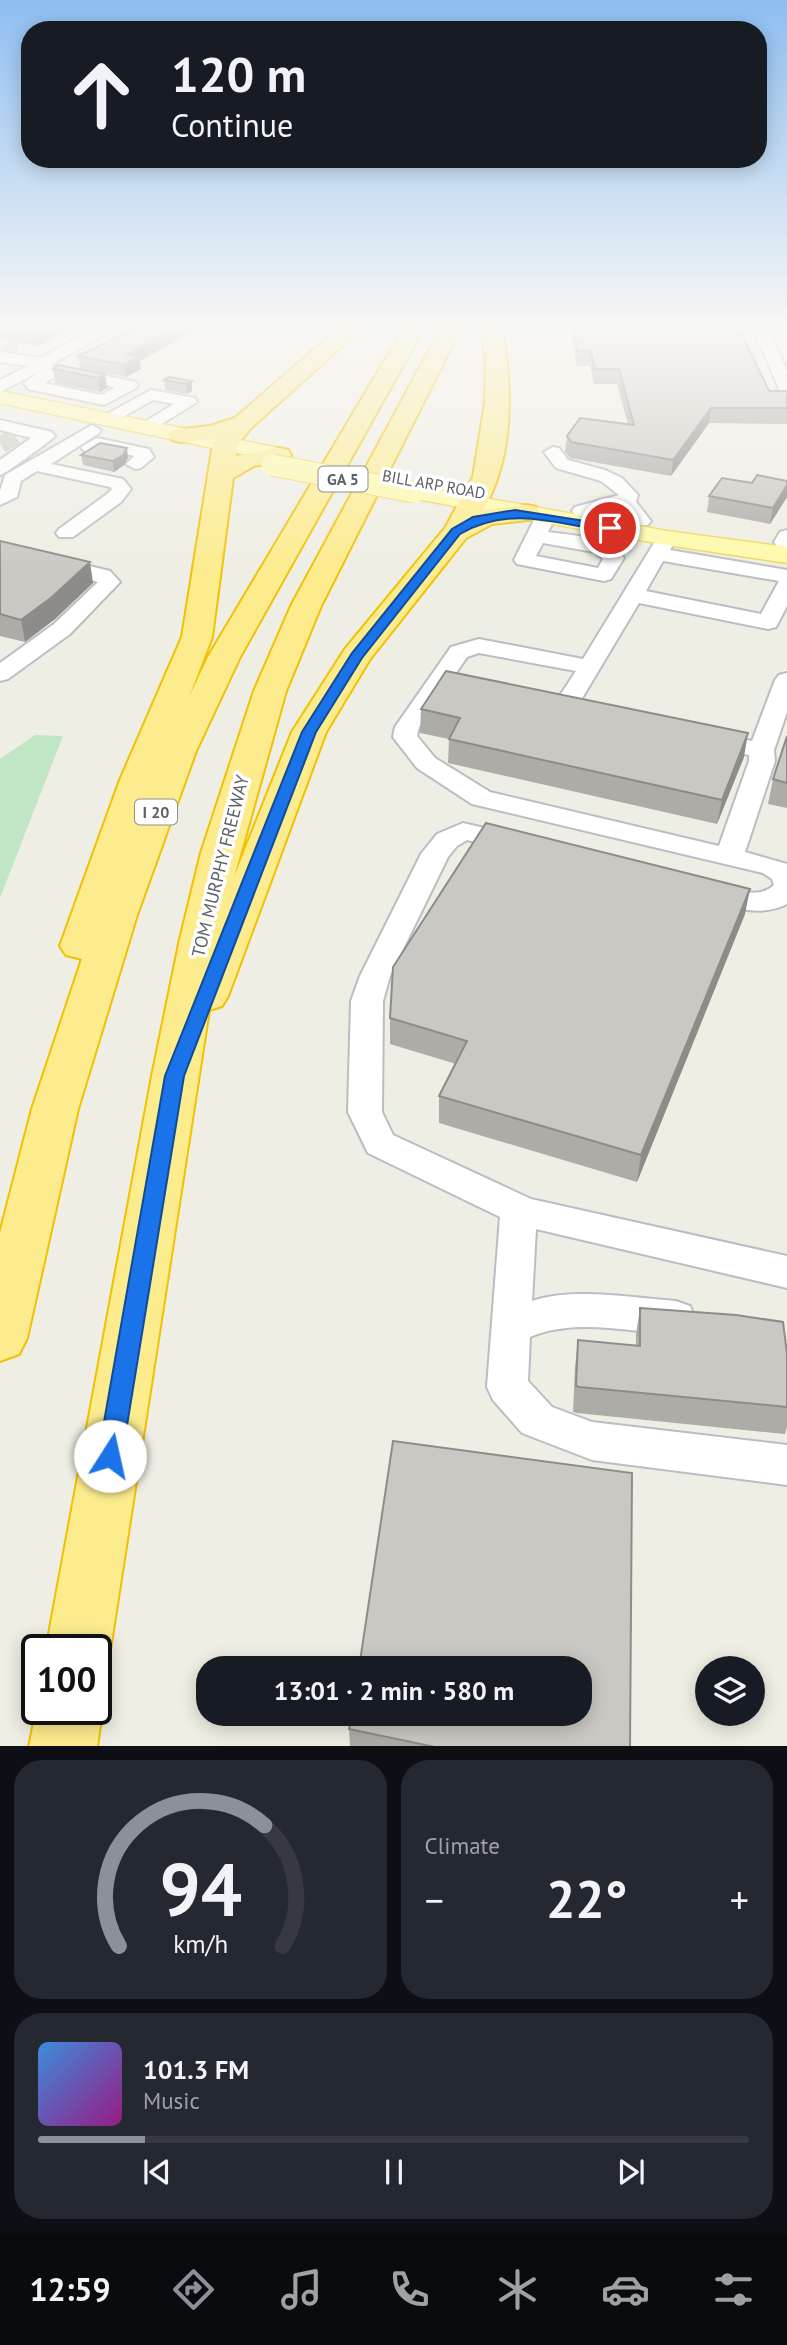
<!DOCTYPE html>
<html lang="en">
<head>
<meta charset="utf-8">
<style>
  body { margin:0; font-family:"PT Sans",sans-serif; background:#242831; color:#f1f3f6; height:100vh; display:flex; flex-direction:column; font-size:26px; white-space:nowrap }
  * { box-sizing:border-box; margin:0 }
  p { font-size:23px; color:#9ea1a6 }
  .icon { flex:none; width:38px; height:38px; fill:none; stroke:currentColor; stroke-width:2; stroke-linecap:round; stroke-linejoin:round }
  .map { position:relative; height:1746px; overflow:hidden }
  .panel { display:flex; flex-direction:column; gap:14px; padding:14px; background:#0d0f14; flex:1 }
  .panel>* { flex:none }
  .guide { position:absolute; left:21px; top:21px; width:746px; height:147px; border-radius:28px; box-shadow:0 4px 18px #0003; background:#171b24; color:#f1f3f6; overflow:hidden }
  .buttons { position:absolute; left:695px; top:1656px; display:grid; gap:14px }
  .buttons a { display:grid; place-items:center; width:70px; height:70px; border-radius:50%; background:#171b24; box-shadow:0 4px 18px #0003; font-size:35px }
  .speed { position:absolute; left:21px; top:1634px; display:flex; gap:14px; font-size:35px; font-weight:700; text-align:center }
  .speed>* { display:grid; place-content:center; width:91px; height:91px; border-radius:50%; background:#171b24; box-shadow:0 4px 18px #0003; line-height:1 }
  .speed .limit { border:4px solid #111; border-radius:10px; background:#fff; color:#111 }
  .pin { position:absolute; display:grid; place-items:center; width:60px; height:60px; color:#fff; margin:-30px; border:4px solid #fff; border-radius:50%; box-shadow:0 2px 7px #0007 }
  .me { position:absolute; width:77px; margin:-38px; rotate:10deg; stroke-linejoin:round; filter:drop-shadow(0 0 5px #0008) }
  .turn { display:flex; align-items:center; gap:24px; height:147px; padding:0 35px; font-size:32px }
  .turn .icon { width:91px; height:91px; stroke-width:2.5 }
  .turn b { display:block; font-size:49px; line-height:60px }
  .big { font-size:52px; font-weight:800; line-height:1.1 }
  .panel .card { flex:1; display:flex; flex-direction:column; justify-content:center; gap:10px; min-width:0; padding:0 24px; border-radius:28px; background:#242831 }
  .panel .dial { align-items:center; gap:0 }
  .dial svg { height:182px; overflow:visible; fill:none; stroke:#363941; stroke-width:7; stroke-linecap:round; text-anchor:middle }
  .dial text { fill:#f1f3f6; stroke:none }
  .song { display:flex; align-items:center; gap:21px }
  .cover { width:84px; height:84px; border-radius:10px; background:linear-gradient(135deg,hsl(210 70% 55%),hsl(310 70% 35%)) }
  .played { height:7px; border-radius:4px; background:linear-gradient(90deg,#8c9099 15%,#363941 15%) }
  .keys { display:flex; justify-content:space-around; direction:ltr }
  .heat { display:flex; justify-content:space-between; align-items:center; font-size:38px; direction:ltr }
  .panel .tiles { flex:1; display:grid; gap:14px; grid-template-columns:1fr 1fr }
  .card:last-child { grid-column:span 2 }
  .trip { position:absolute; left:196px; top:1656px; width:396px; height:70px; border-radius:28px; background:#171b24; box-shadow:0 4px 18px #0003; font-weight:800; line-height:70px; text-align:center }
  .dock { display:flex; height:112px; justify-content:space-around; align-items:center; background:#090b0e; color:#9ea1a6 }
  .dock .icon { width:49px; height:49px }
  .dock .on { color:#8c9099 }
  .dock b { font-size:32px; color:#f1f3f6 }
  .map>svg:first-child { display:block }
</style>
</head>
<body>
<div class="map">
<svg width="787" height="1747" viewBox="0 0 787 1747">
  <rect width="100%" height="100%" fill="#efeee4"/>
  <path fill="#c1e6c5" d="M 35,735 L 63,736 L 0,898 L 0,759 Z"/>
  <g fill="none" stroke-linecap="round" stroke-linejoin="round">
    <g stroke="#cacac4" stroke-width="17" stroke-dasharray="17 9" stroke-linecap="butt">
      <path d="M 4,345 L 18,348"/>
      <path d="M 1,445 L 20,433"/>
    </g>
    <defs>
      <g id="minor">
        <path d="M 96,328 L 115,328 L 51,365 L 136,382 L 138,385 L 136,388 L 104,405 L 28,389 L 24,383 L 39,372 L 0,392 L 0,380 L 28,366 L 0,362 L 0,352 L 41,358 ZM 57,376 L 115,387 L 102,395 L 44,383 Z"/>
        <path d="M 753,328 L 768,328 L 787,371 L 787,394 L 779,389 Z"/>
        <path d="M 151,390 L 195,398 L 197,402 L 147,433 L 141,432 L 138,428 L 141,424 L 174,404 L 153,400 L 119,419 L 107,419 L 105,415 Z"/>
        <path d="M 0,420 L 52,432 L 55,436 C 51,441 5,474 0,475 L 0,460 L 31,438 L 0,430 Z"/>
        <path d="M 92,425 L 101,430 L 98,434 L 51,464 L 123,479 L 131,489 L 121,502 L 73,537 L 59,537 L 56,533 L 59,529 L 107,494 L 112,489 L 110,487 L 37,471 L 21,481 L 17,497 L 0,505 L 0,491 L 5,475 Z"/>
        <path d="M 97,438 L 149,449 L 154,457 L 141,468 L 135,469 L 126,464 L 134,456 L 100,449 L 90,452 L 84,451 L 81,447 Z"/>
        <path d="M 553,447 L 559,448 L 568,460 L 605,470 L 622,478 L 638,495 L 636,502 L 651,521 L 648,525 L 634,525 L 621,509 L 582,517 L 575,515 L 572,511 L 575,507 L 619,495 L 601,481 L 556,468 L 544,452 Z"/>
        <path d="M 546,510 L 556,516 L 548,532 C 574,536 607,535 624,558 L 611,579 L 604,581 L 517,564 L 514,560 L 536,516 ZM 543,543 L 594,552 L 603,559 L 598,568 L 536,556 Z"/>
        <path d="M 787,530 L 787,547 L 777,546 L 774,542 L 780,532 Z"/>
        <path d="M 667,532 L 674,534 L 677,538 L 670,550 L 787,570 L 787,606 L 776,627 L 768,629 L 639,603 L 578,705 L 595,709 L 598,714 L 595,719 C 581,722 568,717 555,714 L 551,709 L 576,671 L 479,653 L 467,657 L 419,727 L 417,736 L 435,758 L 490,792 L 719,846 L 749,761 L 749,755 L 699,744 L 696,739 L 699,734 L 708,732 L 752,741 L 775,680 L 779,675 L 787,673 L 787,712 L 774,750 L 775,761 L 745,852 L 787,864 L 787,904 C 759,918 730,907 702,898 L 698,892 L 702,886 C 726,879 752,905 774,885 L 772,879 L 763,873 L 472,804 L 417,768 L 393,737 L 395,727 L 451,647 L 479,639 L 583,659 L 657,538 L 660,534 ZM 663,561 L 779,581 L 761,614 L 646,591 Z"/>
        <path d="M 0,544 L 110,571 L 120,582 L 70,634 L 8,679 L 0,681 L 0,663 L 54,624 L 98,582 L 0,556 Z"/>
        <path d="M 463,823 L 523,837 L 527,843 L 523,849 L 513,851 L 467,840 L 457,846 L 448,857 L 390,976 L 383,1001 L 382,1112 L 393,1135 L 531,1199 L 787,1256 L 787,1288 L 536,1229 L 532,1301 C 573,1287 633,1298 676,1301 L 690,1306 L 695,1318 L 690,1330 L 676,1335 C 630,1331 573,1318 530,1337 L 528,1381 L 552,1407 L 592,1422 L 787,1445 L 787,1485 L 592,1460 L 522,1433 L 493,1400 L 487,1387 L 500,1217 L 368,1153 L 348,1112 L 351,1001 L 360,976 L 421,854 L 437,834 Z"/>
      </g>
      <g id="major">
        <path d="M 0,391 L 279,448 L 287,450 L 290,455 L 287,460 L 279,462 L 0,403 Z"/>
        <path d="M 414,485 L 667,531 L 787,547 L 787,563 L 667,545 L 406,497 L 402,492 L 406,487 Z"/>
      </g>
      <g id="highway">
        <path d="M 339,328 L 362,328 L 251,428 L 237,445 L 236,456 L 279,448 L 288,450 L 291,455 L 288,460 L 254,466 L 233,478 L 212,637 L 189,697 L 208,657 L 404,328 L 424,328 L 240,657 L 196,751 L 137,915 L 78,1109 L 27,1338 L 19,1354 L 0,1361 L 0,1233 L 32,1109 L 82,959 L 66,955 L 60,946 L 120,780 L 182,637 L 213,444 L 216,439 L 180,442 L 172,440 L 168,435 L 172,430 L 210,426 L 235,418 Z"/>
        <path d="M 441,328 L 461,328 L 321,606 L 286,691 L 234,877 L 292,732 L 345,649 L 445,528 L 473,477 L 485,403 L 486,365 L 482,328 L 502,328 C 513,386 514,458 483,510 L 527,505 L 536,507 L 540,513 L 536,519 L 492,524 L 466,538 L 370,659 L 326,732 L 228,996 L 222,1006 L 209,1010 L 110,1650 L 101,1673 L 96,1675 L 96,1650 L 46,1650 L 152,1076 L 180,939 L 201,853 L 254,691 L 291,606 Z"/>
        <path d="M 96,1696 L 102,1710 L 97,1747 L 29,1747 L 37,1708 L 96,1710 Z"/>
      </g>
    </defs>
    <use href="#minor" stroke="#bcbdc3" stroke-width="4"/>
    <use href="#major" stroke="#f0d75c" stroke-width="3"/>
    <use href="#highway" stroke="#f1c102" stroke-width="4"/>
    <use href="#minor" fill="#fff" fill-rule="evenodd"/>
    <use href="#major" fill="#fefaaa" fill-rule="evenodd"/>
    <use href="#highway" fill="#fcec8e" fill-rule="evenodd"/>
    <defs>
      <path id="major-bridge" d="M 272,465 L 414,492"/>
    </defs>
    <use href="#major-bridge" stroke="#f0d75c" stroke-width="23" stroke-linecap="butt"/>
    <use href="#major-bridge" stroke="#fefaaa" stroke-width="21"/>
  </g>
  <g fill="#aeaca7">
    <path d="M 0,328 L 73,328 L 39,346 L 0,340 Z"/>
    <path d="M 573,328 L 769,391 L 787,391 L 787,424 L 709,423 L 671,476 L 570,458 L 565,452 L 567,436 L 628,424 L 617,384 L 594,384 L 590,366 L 577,366 L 572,342 Z"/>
    <path d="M 78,356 L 140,361 L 141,369 L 126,377 L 80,368 Z"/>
    <path d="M 53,369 L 105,374 L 107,388 L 100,392 L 55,383 Z"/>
    <path d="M 164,380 L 192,381 L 192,391 L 187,394 L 165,390 Z"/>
    <path d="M 81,455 L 128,458 L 124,465 L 114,472 L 83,465 Z"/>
    <path d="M 709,496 L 787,497 L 770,524 L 707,512 Z"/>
    <path d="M 0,541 L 93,583 L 55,619 L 25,642 L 0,636 Z"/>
    <path d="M 421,709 L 744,757 L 717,824 L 448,763 L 449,739 L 420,733 Z"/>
    <path d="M 787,736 L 787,808 L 768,804 L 773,779 Z"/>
    <path d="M 745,914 L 637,1182 L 439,1123 L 439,1096 L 456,1064 L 390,1044 L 390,1018 Z"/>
    <path d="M 640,1308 L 787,1354 L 787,1427 L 785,1434 L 577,1413 L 573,1412 L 575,1367 L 578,1340 L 636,1345 L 636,1334 Z"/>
    <path d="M 349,1729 L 630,1747 L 350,1747 Z"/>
  </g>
  <g fill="#8d8c88">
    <path d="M 36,328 L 73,328 L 39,346 Z"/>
    <path d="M 176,328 L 199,328 L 140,361 L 141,369 L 126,377 L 124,365 L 127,355 Z"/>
    <path d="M 105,374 L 107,388 L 100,392 L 98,378 Z"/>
    <path d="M 192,381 L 192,391 L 187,394 L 186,384 Z"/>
    <path d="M 711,408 L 709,423 L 671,476 L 673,460 Z"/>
    <path d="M 127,448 L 128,458 L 124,465 L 114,472 L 113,461 Z"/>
    <path d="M 787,485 L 787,497 L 770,524 L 773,508 Z"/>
    <path d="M 90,562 L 93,583 L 55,619 L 25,642 L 21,620 Z"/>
    <path d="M 748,733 L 744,757 L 717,824 L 722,800 Z"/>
    <path d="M 750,889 L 745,914 L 637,1182 L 641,1155 Z"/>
  </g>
  <g fill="#cac8c2" stroke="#8d8c88" stroke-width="2">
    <path d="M 135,328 L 176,328 L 127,355 L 139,357 L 124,365 L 78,356 Z"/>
    <path d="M 573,328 L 739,328 L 769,391 L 787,391 L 787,408 L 711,408 L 673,460 L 571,442 L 567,436 L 580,418 L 634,425 L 619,369 L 595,369 L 591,351 L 578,351 Z"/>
    <path d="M 58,365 L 105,374 L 98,378 L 53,369 Z"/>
    <path d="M 169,377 L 192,381 L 186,384 L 164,380 Z"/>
    <path d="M 100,443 L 127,448 L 123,455 L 113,461 L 81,455 Z"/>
    <path d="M 757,475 L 787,481 L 787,485 L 773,508 L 709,496 L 722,478 L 752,483 Z"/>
    <path d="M 0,541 L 90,562 L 52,597 L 21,620 L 0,614 Z"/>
    <path d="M 446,671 L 748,733 L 722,800 L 449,739 L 460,718 L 421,709 Z"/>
    <path d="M 787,736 L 787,783 L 773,779 Z"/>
    <path d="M 486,823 L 750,889 L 641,1155 L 439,1096 L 467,1041 L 390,1018 L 393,967 Z"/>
    <path d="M 640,1308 L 736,1315 L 783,1322 L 787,1354 L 787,1407 L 580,1387 L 576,1386 L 578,1340 L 640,1346 Z"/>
    <path d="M 393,1441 L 632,1473 L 630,1747 L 435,1747 L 349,1729 L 352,1713 L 579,1713 L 579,1668 L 359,1668 Z"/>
  </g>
  <linearGradient id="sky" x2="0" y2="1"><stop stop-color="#8dbef1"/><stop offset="0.57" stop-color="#f8f7f3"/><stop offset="1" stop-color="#f8f7f3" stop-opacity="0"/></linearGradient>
  <rect width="787" height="573" fill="url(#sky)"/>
  <path fill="#1a73e8" stroke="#114b97" stroke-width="2" d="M 515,510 L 610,525 L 615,528 L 610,532 C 556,523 509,505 460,534 L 362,658 L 316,732 L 184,1076 L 122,1456 L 118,1464 L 110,1467 L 101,1464 L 98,1456 L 165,1076 L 302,732 L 352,653 L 452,529 L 473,517 Z"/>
  <g text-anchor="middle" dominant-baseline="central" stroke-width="7" stroke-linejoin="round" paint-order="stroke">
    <g fill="#fff" stroke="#8d8f93" stroke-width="2">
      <rect x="318.5" y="466.5" width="49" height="25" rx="5"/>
      <rect x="135" y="799.5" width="42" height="25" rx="5"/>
    </g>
    <g font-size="16" font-weight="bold" fill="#5c5f65">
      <text x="343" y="479">GA 5</text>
      <text x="156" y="812">I 20</text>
    </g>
    <g font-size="16" fill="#5c5f65" stroke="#fff">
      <text transform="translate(434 484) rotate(10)">BILL ARP ROAD</text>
    </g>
    <g font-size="18" fill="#5c5f65" stroke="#fff">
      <text transform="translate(220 866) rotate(-76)">TOM MURPHY FREEWAY</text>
    </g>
  </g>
</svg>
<div class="buttons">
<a><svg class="icon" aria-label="layers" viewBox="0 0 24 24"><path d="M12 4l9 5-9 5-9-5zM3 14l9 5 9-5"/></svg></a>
</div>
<div class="speed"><div class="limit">100</div></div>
<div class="pin" style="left:610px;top:528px;background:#d93025"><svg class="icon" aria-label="arrive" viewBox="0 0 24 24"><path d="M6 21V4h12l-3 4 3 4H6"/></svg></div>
<svg class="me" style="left:110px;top:1456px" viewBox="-20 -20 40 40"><circle r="19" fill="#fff"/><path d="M0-13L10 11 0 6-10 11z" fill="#1a73e8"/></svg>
<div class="trip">13:01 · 2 min · 580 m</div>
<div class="guide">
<div class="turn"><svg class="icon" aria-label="ahead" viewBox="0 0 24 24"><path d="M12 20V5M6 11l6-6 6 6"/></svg><div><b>120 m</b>Continue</div></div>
</div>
</div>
<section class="panel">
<div class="tiles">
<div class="card dial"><svg viewBox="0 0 100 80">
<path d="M14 69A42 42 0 1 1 86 69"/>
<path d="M14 69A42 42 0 0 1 78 16" stroke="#8c9099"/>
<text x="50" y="56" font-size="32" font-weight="700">94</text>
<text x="50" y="72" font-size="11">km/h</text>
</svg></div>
<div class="card"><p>Climate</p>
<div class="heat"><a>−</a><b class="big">22°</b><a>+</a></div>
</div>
<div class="card">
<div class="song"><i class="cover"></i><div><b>101.3 FM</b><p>Music</p></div></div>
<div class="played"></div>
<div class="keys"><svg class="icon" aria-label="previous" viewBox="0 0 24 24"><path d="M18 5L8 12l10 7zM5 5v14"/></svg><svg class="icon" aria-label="pause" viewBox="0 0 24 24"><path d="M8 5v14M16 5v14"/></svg><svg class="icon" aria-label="next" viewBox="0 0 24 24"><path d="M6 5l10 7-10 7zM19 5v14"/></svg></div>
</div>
</div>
</section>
<nav class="dock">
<b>12:59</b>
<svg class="icon on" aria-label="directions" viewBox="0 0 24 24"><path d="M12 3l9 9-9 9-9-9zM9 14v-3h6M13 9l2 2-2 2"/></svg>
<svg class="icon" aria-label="music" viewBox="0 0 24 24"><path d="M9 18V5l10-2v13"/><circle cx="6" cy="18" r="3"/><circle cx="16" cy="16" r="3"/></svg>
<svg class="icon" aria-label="phone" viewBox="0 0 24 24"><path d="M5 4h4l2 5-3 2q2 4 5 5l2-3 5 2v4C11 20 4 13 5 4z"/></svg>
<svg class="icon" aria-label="climate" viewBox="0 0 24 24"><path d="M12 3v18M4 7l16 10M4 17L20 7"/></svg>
<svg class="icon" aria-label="car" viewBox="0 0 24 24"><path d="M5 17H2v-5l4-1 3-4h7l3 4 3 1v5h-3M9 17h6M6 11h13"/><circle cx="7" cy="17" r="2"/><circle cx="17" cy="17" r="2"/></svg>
<svg class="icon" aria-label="filters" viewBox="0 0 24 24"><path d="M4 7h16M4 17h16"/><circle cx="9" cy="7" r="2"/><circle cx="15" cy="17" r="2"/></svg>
</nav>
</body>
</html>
